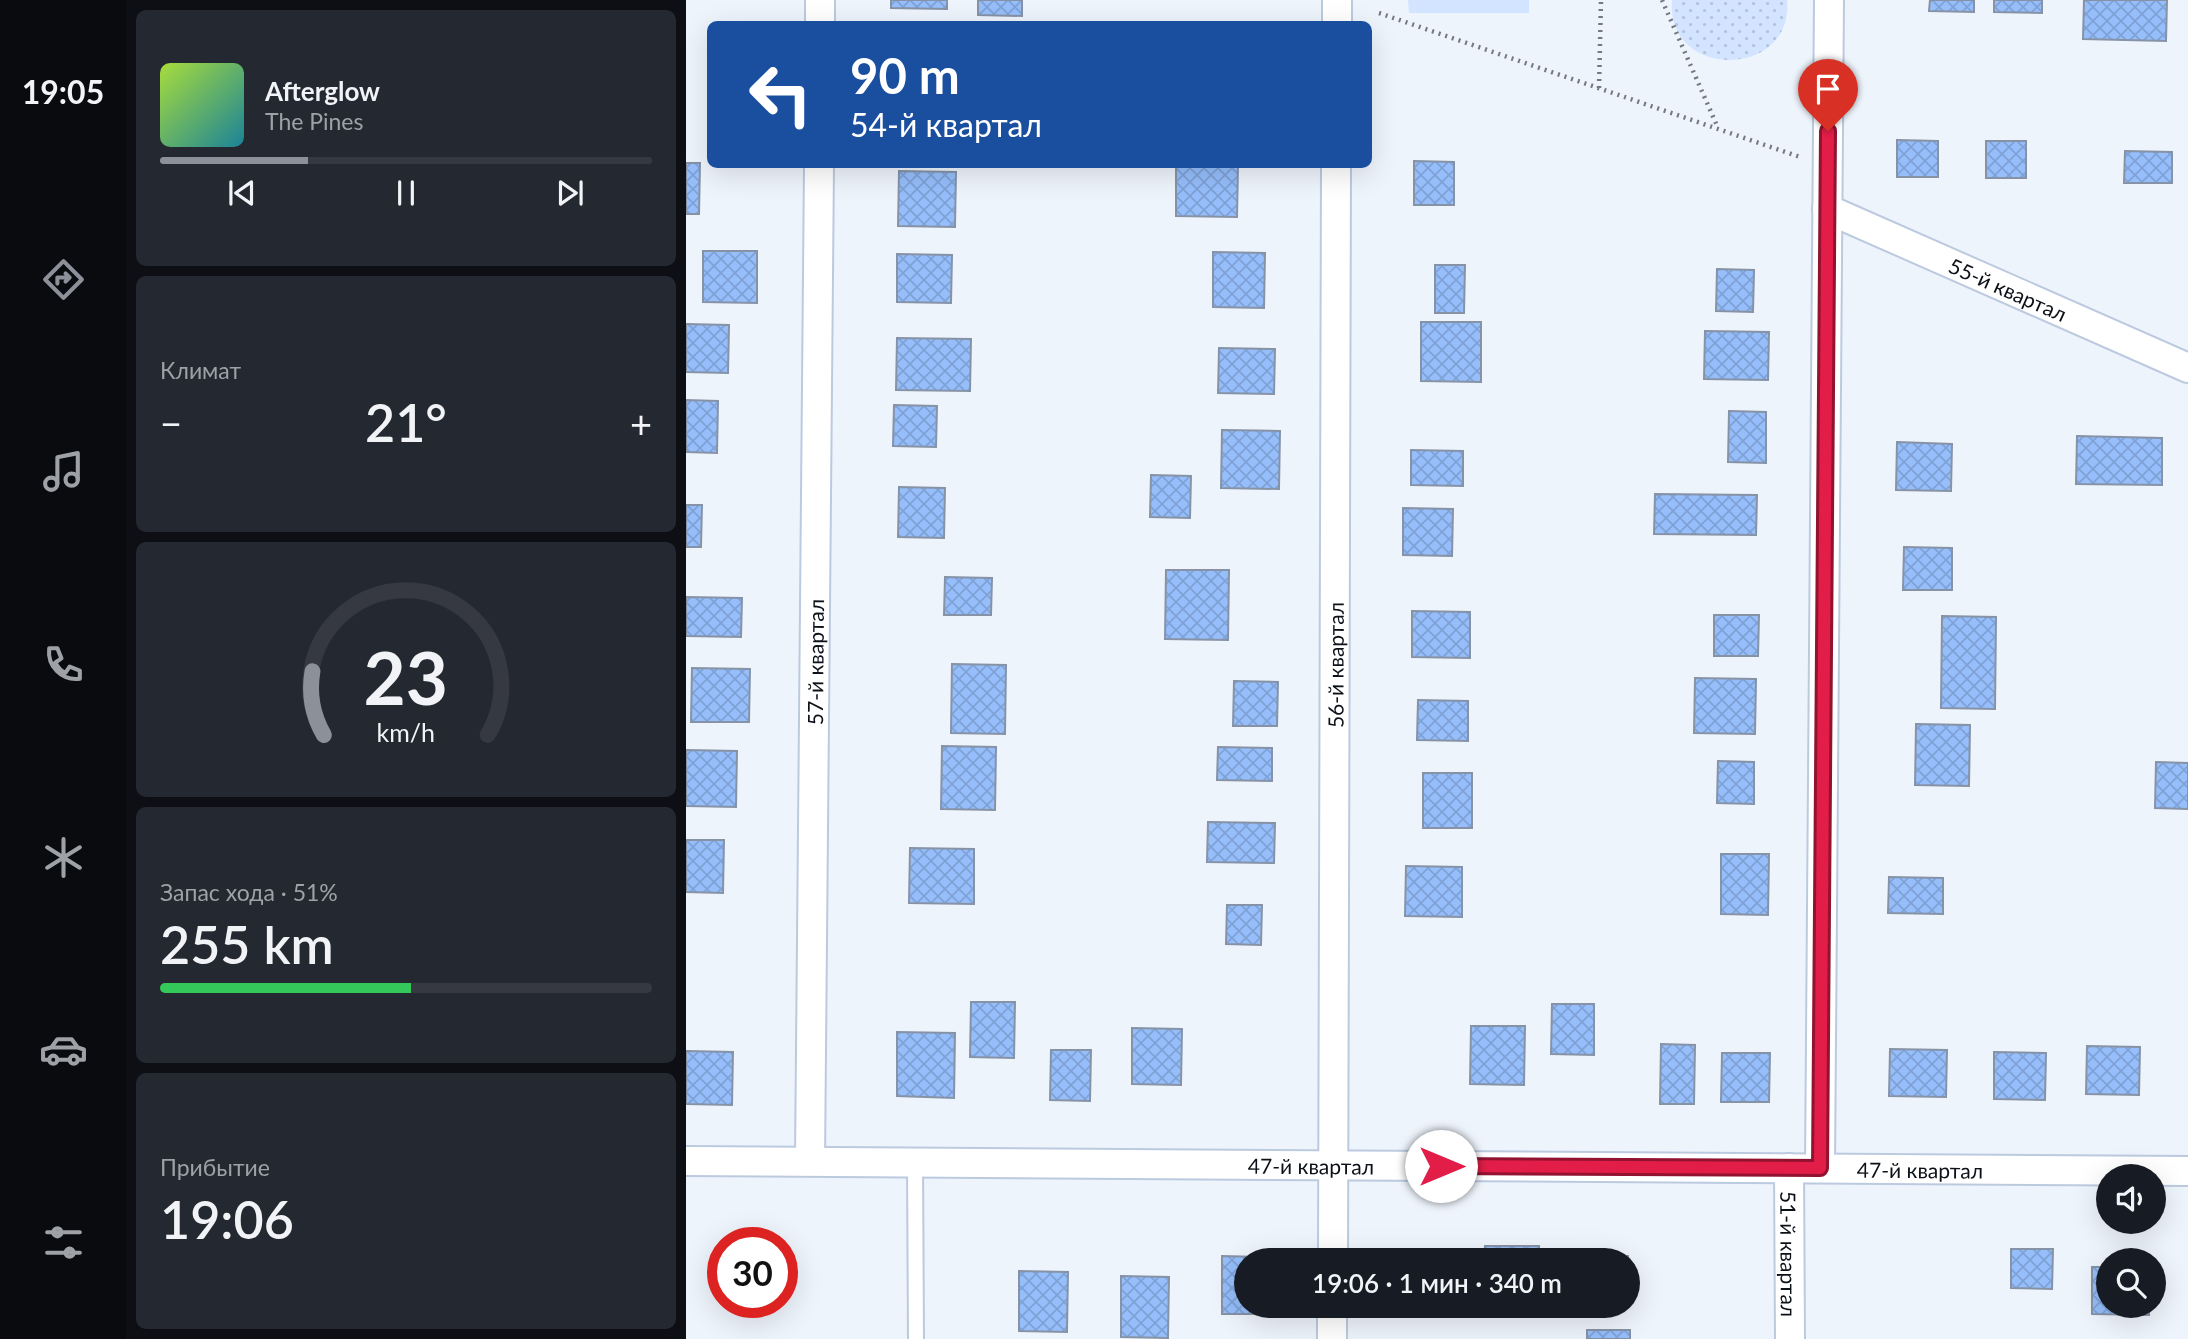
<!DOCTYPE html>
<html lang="ru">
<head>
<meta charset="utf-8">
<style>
  body { margin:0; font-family:Lato,sans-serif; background:#242831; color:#f1f3f6; height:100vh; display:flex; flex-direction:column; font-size:26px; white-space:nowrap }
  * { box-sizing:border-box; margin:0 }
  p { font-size:23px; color:#9ea1a6 }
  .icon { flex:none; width:38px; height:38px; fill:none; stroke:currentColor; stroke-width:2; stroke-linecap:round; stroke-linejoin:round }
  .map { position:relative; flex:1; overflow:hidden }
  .side { display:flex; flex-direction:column; gap:10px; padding:10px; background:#0d0f14; width:560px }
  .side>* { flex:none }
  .banner { position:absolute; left:21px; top:21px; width:665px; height:147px; border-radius:10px; box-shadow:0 7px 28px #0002; background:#1a4fa0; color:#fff; overflow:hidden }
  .fabs { position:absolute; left:1410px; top:1164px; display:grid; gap:14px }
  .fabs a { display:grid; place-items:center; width:70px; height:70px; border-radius:50%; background:#171b24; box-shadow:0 7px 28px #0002; font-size:35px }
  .speed { position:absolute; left:21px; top:1227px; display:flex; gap:14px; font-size:35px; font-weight:700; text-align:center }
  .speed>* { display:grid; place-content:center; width:91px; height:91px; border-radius:50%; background:#171b24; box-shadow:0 7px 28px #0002; line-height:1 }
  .speed .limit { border:10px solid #d22; background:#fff; color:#111 }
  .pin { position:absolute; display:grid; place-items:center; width:60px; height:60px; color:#fff; margin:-72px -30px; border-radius:50% 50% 50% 0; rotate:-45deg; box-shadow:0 0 7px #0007 }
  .pin .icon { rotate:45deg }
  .me { position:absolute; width:77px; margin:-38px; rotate:90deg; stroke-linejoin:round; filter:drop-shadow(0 0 5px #0008) }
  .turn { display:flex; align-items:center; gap:24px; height:147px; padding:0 28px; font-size:32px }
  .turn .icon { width:91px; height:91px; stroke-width:2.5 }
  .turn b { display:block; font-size:49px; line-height:60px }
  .big { font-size:52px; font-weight:600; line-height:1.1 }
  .side .widget { flex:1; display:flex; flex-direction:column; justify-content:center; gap:10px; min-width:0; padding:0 24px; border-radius:10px; background:#242831 }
  .side .dial { align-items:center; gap:0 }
  .dial svg { height:182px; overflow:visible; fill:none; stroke:#363941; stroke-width:7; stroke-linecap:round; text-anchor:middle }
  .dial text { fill:#f1f3f6; stroke:none }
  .song { display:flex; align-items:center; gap:21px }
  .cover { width:84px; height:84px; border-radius:10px; background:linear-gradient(135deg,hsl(80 70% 55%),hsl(190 70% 35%)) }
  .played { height:7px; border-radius:4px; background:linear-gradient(90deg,#8c9099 30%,#363941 30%) }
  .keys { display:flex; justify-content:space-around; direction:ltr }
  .heat { display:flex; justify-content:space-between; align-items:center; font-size:38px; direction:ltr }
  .charge { height:10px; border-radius:5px; background:linear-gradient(90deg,#34c759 51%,#363941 0) }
  .trip { position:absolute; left:548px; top:1248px; width:406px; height:70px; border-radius:35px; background:#171b24; box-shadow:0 7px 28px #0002; font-weight:600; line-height:70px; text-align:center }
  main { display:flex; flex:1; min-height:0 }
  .tab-bar { display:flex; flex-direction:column; width:126px; justify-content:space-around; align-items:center; background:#090b0e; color:#9ea1a6 }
  .tab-bar .icon { width:49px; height:49px }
  .tab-bar .current { color:#8c9099 }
  .tab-bar b { font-size:32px; color:#f1f3f6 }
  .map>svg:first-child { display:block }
</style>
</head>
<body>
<main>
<nav class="tab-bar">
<b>19:05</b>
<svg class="icon current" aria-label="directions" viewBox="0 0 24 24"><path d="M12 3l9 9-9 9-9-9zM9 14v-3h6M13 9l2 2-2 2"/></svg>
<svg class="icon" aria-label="music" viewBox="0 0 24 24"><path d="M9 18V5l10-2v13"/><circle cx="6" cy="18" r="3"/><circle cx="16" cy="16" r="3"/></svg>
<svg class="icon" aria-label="phone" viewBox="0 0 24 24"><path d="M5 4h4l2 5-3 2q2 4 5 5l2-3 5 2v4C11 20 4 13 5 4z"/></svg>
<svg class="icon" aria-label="climate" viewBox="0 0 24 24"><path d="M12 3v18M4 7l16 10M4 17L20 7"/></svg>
<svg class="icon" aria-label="car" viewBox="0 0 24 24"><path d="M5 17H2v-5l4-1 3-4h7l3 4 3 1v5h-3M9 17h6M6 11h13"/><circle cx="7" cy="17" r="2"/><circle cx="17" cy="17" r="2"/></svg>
<svg class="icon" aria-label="filters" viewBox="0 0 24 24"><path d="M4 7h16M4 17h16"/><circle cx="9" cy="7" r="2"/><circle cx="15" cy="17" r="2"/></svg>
</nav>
<section class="side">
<div class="widget">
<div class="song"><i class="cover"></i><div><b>Afterglow</b><p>The Pines</p></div></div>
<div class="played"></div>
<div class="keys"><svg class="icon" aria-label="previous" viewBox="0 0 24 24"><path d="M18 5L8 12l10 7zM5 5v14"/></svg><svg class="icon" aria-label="pause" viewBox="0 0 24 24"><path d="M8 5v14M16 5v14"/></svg><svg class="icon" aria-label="next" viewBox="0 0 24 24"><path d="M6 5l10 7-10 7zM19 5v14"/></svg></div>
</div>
<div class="widget"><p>Климат</p>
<div class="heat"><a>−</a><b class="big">21°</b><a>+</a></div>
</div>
<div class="widget dial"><svg viewBox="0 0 100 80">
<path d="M14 69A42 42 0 1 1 86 69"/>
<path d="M14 69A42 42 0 0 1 9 41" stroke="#8c9099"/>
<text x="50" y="56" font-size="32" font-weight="700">23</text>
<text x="50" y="72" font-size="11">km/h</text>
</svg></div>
<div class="widget"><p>Запас хода · 51%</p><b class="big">255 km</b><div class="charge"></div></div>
<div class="widget"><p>Прибытие</p><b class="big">19:06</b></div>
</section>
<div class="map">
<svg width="1502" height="1339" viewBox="0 0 1502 1339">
  <defs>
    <pattern id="park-dots" width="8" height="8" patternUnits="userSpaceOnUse" patternTransform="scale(1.75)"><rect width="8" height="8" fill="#d2e4ff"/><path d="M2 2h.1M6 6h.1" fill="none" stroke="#b3c3da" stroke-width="1.8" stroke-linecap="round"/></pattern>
    <pattern id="building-cross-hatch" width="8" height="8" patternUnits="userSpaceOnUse" patternTransform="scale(1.75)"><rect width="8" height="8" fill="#95befb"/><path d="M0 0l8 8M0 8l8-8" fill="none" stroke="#7fa2d6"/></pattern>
  </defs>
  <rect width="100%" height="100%" fill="#eef4fc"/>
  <path fill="#d2e4ff" d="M 722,0 L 843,0 L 843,13 L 723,13 Z"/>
  <path fill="url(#park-dots)" d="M 986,0 L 1101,0 C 1108,80 979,80 986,0 Z"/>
  <g fill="url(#building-cross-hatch)" stroke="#8693a7" stroke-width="2">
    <path d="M 205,0 L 261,0 L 261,9 L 205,8 Z"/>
    <path d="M 292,0 L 336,0 L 336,16 L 292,15 Z"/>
    <path d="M 1244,0 L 1288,0 L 1288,12 L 1243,11 Z"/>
    <path d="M 1308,0 L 1356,0 L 1356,13 L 1308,12 Z"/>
    <path d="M 1398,0 L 1481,0 L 1480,41 L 1397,39 Z"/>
    <path d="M 1211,140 L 1252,141 L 1252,177 L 1211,177 Z"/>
    <rect x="1300" y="141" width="40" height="37"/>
    <path d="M 1439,151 L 1486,152 L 1486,183 L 1438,183 Z"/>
    <path d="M 728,161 L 768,162 L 768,205 L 728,205 Z"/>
    <path d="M 0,163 L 14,163 L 13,214 L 0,214 Z"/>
    <path d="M 490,165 L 552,166 L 551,217 L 490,216 Z"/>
    <path d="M 213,171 L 270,172 L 269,227 L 212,226 Z"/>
    <path d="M 17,251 L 71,251 L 71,303 L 17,302 Z"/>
    <path d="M 527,252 L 579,253 L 578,308 L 527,307 Z"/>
    <path d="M 211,254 L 266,255 L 265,303 L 211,302 Z"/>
    <path d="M 749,265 L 779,265 L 778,313 L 749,313 Z"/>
    <path d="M 1031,269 L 1068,270 L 1067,312 L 1030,311 Z"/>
    <path d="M 735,322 L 795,322 L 795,382 L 735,381 Z"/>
    <path d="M 0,324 L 43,325 L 42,373 L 0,372 Z"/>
    <path d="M 1019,331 L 1083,332 L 1082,380 L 1018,379 Z"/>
    <path d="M 211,338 L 285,339 L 284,391 L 210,390 Z"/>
    <path d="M 533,348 L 589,349 L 588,394 L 532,393 Z"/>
    <path d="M 0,400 L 32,401 L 31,453 L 0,452 Z"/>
    <path d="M 208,405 L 251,406 L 250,447 L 207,446 Z"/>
    <path d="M 1043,411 L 1080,412 L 1080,463 L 1042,462 Z"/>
    <path d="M 536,430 L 594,431 L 593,489 L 535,488 Z"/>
    <path d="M 1391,436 L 1476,438 L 1476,485 L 1390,484 Z"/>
    <path d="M 1211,442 L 1266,444 L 1265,491 L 1210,490 Z"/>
    <path d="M 725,450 L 777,451 L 777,486 L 725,485 Z"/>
    <path d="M 465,475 L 505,476 L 504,518 L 464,517 Z"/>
    <path d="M 213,487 L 259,488 L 258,538 L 212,537 Z"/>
    <path d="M 969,494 L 1071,495 L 1070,535 L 968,534 Z"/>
    <path d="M 0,505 L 16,505 L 15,547 L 0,547 Z"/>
    <path d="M 717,508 L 767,509 L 766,556 L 717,555 Z"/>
    <path d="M 1218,547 L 1266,548 L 1266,590 L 1217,590 Z"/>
    <path d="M 480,570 L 543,570 L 542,640 L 479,639 Z"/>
    <path d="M 259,577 L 306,578 L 305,615 L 258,615 Z"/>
    <path d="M 0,597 L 56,598 L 55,637 L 0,636 Z"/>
    <path d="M 726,611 L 784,612 L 784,658 L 726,657 Z"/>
    <path d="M 1028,615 L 1073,615 L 1072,656 L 1028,656 Z"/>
    <path d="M 1256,616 L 1310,617 L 1309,709 L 1255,708 Z"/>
    <path d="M 266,664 L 320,665 L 319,734 L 265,733 Z"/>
    <path d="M 6,668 L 64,669 L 63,722 L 5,722 Z"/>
    <path d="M 1009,678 L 1070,679 L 1069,734 L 1008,733 Z"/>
    <path d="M 548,681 L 592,682 L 591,726 L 547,726 Z"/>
    <path d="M 732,700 L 782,701 L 782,741 L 731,740 Z"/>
    <path d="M 1230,724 L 1284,725 L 1283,786 L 1229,785 Z"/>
    <path d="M 256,746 L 310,747 L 309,810 L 255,809 Z"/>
    <path d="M 532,747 L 586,748 L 586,781 L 531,780 Z"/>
    <path d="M 0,750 L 51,751 L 50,807 L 0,806 Z"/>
    <path d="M 1032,761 L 1068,762 L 1068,804 L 1031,803 Z"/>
    <path d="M 1470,762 L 1502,763 L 1502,809 L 1469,808 Z"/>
    <rect x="737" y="773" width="49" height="55"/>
    <path d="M 522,822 L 589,823 L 588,863 L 521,862 Z"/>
    <path d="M 0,840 L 38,840 L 37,893 L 0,892 Z"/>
    <path d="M 224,848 L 288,849 L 288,904 L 223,903 Z"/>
    <path d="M 1035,854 L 1083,854 L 1082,915 L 1035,914 Z"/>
    <path d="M 720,866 L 776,867 L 776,917 L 719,916 Z"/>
    <path d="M 1203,877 L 1257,878 L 1257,914 L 1202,913 Z"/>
    <path d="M 541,905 L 576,905 L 575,945 L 540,944 Z"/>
    <path d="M 285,1002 L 329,1002 L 328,1058 L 284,1057 Z"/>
    <path d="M 866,1004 L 908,1004 L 908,1055 L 865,1054 Z"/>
    <path d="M 785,1026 L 839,1026 L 838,1085 L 784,1084 Z"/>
    <path d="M 446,1028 L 496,1029 L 495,1085 L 446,1084 Z"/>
    <path d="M 211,1032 L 269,1033 L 268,1098 L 211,1096 Z"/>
    <path d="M 975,1044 L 1009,1045 L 1008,1104 L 974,1104 Z"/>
    <path d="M 1401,1046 L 1454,1047 L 1453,1095 L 1400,1094 Z"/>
    <path d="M 1204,1049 L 1261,1050 L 1260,1097 L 1203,1096 Z"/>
    <path d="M 365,1050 L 405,1050 L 404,1101 L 364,1100 Z"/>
    <path d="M 0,1051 L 47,1052 L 46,1105 L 0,1104 Z"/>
    <path d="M 1308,1052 L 1360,1053 L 1359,1100 L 1308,1099 Z"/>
    <path d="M 1036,1053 L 1084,1053 L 1083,1102 L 1035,1102 Z"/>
    <path d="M 799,1246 L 853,1246 L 853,1260 L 798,1260 Z"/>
    <path d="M 1325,1249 L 1367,1249 L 1366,1289 L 1325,1288 Z"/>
    <path d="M 903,1255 L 942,1256 L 942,1299 L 942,1260 L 903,1260 Z"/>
    <path d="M 536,1256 L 576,1257 L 576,1260 L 560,1260 L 560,1306 L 575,1306 L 575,1314 L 536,1314 Z"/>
    <path d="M 1406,1267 L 1423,1267 L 1423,1306 L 1463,1306 L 1463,1315 L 1406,1314 Z"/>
    <path d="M 333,1271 L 382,1272 L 381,1332 L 333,1331 Z"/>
    <path d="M 435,1276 L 483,1277 L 482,1338 L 435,1337 Z"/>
    <rect x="706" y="1306" width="43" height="8"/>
    <path d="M 798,1306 L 852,1306 L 852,1312 L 798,1311 Z"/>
    <rect x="901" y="1330" width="43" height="9"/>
  </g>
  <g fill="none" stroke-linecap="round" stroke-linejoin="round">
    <defs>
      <path id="service" d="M 229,1162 L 230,1339"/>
      <g id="minor">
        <path d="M 134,24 L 134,0"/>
        <path d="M 651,24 L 651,0"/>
        <path id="s1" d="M 1141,209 L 1502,368"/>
        <path id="s2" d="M 0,1161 L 1502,1171"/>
        <path id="s3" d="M 124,1161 L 133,164"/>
        <path id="s4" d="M 1103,1168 L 1104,1339"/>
        <path d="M 1134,1168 L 1143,0"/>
        <path id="s5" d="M 647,1260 L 650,164"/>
        <path d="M 646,1339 L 646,1306"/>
      </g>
    </defs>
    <use href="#service" stroke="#bccadf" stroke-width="18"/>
    <use href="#minor" stroke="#bccadf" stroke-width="32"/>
    <g stroke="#747981" stroke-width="4.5" stroke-dasharray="2 5" stroke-linecap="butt">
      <path d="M 976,0 L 1032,128"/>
      <path d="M 693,13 L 1114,157"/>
      <path d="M 913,88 L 915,0"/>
    </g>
    <use href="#service" stroke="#fff" stroke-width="14"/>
    <use href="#minor" stroke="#fff" stroke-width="28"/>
  </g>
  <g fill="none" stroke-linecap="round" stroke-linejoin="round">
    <defs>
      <path id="route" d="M 755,1166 L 1134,1168 L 1142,131"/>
    </defs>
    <use href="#route" stroke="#92132f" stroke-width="18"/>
    <use href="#route" stroke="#e11d48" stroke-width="12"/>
  </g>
  <g text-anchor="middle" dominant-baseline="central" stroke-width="6" stroke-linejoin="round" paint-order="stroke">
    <g font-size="21" fill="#0c1118" stroke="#fff">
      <text stroke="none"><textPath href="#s1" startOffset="198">55-й квартал</textPath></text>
      <text stroke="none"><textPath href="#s3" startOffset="499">57-й квартал</textPath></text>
      <text stroke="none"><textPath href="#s5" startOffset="595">56-й квартал</textPath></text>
      <text stroke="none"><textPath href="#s2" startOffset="625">47-й квартал</textPath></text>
      <text stroke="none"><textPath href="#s2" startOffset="1234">47-й квартал</textPath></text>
      <text stroke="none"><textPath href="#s4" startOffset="86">51-й квартал</textPath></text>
    </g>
  </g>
</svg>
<div class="fabs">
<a><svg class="icon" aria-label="sound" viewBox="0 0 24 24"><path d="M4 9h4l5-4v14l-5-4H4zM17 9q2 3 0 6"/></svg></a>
<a><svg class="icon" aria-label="search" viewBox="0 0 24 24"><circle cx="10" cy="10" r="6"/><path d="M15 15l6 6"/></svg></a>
</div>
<div class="speed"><div class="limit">30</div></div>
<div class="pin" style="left:1142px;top:131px;background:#d93025"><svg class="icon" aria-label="arrive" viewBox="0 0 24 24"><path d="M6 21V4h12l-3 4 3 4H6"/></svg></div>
<svg class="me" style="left:755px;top:1166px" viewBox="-20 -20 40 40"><circle r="19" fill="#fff"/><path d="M0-13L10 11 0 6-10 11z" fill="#e11d48"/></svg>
<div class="trip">19:06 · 1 мин · 340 m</div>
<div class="banner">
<div class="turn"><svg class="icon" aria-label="left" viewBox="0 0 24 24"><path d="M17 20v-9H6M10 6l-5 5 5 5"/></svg><div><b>90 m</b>54-й квартал</div></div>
</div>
</div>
</main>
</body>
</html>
